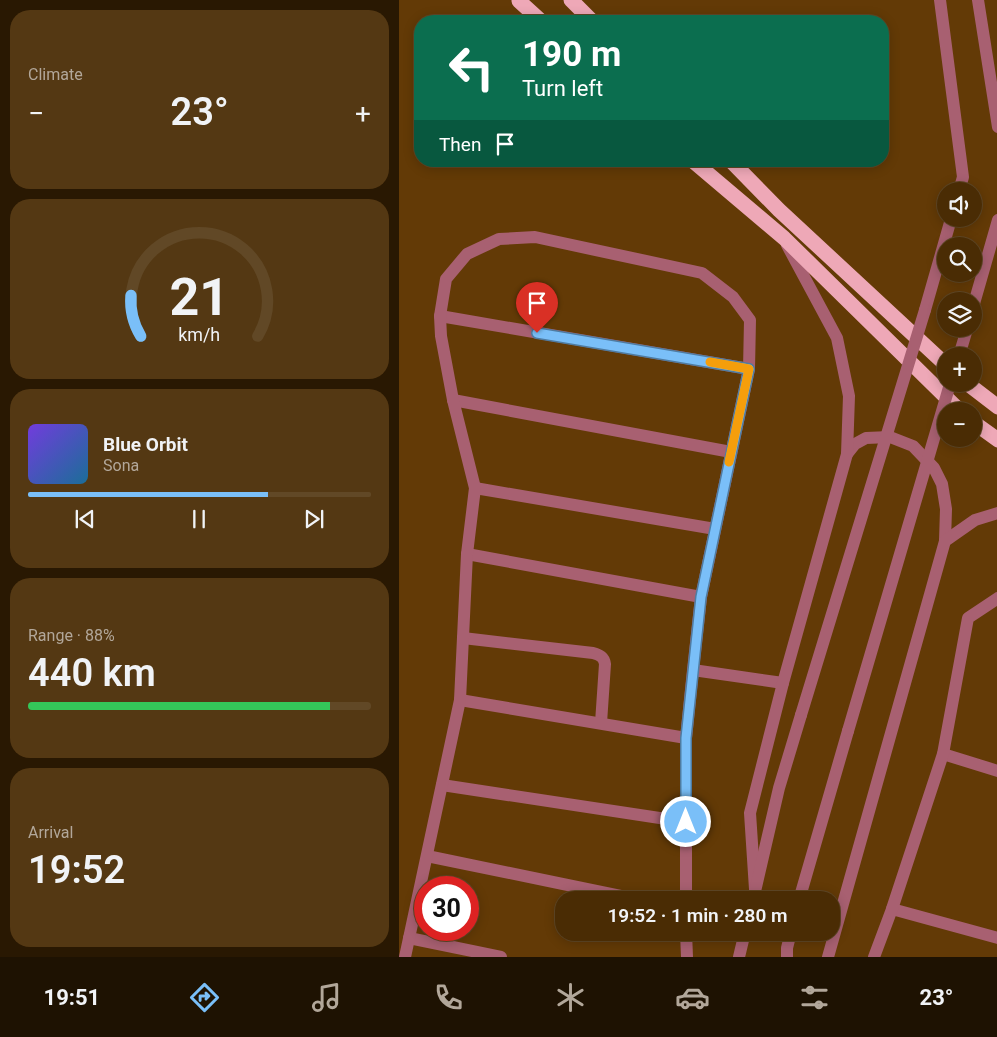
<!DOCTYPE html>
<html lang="en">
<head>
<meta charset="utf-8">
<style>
  body { margin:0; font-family:Roboto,sans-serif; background:#543813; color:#f1f3f6; height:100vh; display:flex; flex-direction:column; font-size:19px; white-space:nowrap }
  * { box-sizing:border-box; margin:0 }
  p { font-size:16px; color:#b2a79a }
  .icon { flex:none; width:28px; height:28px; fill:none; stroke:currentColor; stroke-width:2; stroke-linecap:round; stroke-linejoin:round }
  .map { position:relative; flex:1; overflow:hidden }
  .panel { display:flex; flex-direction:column; gap:10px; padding:10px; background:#291802; width:399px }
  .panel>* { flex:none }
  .banner { position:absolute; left:15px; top:15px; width:475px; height:152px; border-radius:20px; box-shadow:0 2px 12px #0003,0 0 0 1px #614826; background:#0b6e4f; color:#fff; overflow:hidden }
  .buttons { position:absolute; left:538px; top:182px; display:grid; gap:10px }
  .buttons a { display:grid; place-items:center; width:45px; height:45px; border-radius:50%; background:#4a2c04; box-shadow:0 2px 12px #0003,0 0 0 1px #614826; font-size:25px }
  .speed { position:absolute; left:15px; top:876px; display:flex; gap:10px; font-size:25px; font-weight:700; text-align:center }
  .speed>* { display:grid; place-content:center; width:65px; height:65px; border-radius:50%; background:#4a2c04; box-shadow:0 2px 12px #0003,0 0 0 1px #614826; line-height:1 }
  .speed .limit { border:8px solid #d22; background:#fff; color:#111 }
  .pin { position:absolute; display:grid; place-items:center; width:42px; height:42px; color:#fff; margin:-51px -21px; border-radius:50% 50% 50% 0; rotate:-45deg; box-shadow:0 0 5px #0007 }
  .pin .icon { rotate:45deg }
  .me { position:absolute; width:55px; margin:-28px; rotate:0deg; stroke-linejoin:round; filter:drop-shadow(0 0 4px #0008) }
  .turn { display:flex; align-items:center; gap:18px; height:105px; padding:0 25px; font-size:22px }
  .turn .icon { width:65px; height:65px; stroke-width:2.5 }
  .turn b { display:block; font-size:35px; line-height:42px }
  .then { display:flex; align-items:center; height:48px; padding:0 25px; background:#0003; gap:10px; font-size:19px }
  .big { font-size:38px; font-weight:600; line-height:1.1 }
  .panel .widget { flex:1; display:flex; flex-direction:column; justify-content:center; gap:8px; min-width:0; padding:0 18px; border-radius:20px; background:#543813 }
  .panel .dial { align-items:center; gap:0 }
  .dial svg { height:130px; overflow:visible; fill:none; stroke:#614826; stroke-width:7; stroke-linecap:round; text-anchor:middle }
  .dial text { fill:#f1f3f6; stroke:none }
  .song { display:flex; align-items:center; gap:15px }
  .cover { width:60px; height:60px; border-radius:8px; background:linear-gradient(135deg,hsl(260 70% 55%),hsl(200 70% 35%)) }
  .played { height:5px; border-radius:2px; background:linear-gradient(90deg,#7abff8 70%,#614826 70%) }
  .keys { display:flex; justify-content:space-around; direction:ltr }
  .heat { display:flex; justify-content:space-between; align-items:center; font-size:28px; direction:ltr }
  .charge { height:8px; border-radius:4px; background:linear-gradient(90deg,#34c759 88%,#614826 0) }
  .trip { position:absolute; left:156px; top:891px; width:285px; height:50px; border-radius:20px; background:#4a2c04; box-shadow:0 2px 12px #0003,0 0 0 1px #614826; font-weight:600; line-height:50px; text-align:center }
  .tab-bar { display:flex; height:80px; justify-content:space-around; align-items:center; background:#1e1202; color:#b2a79a }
  .tab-bar .icon { width:35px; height:35px }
  .tab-bar .current { color:#7abff8 }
  .tab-bar b { font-size:22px; color:#f1f3f6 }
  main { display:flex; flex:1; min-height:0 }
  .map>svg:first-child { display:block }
</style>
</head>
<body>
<main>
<section class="panel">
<div class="widget"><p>Climate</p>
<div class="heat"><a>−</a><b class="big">23°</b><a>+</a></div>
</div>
<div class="widget dial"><svg viewBox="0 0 100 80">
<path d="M14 69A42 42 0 1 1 86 69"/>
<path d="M14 69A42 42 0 0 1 8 44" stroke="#7abff8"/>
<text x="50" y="56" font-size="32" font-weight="700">21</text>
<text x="50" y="72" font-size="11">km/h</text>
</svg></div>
<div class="widget">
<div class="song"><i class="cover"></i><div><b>Blue Orbit</b><p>Sona</p></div></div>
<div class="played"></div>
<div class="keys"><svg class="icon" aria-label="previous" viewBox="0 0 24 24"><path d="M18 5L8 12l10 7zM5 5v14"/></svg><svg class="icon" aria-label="pause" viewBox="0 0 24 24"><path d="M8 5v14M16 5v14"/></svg><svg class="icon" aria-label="next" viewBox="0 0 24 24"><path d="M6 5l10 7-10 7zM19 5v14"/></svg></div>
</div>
<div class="widget"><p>Range · 88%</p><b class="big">440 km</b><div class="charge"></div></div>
<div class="widget"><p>Arrival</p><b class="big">19:52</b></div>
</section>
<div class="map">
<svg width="599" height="957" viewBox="0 0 599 957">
  <rect width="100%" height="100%" fill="#633a06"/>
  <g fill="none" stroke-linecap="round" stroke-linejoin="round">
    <g stroke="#a86071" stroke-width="12">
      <path d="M 541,0 L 564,177 L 560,191"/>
      <path d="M 579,0 L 599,127"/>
      <path d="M 574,307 L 599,220"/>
      <path d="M 526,310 L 552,219"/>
      <path d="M 41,316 L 350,369"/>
      <path d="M 560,356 L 568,329"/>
      <path d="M 54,400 L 332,452"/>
      <path d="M 448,454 L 456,444 L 467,438 L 491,437 L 514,446 L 535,468 L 543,484 L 547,509 L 546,541"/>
      <path d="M 76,488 L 316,529"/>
      <path d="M 68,554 L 302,597"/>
      <path d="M 64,638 L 194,653 C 201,655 205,657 206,664 L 202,723"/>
      <path d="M 294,670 L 384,683"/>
      <path d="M 61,700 L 287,738"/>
      <path d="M 544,754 L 599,771"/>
      <path d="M 43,785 L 287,822"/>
      <path d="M 28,856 L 241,900"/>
      <path d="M 356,889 L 351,813 L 384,683 L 448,454 L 450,396 L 438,338 L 388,245"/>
      <path d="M 354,900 L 380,788 L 402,715"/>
      <path d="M 400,900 L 449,731"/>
      <path d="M 493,909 L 599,938"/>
      <path d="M 287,932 L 288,957"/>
      <path d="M 10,938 L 102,957"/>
      <path d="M 6,957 L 61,700 L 68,554 L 76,488 L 54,400 L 42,336 L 41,316 L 47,279 L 68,254 L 100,239 L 136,237 L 303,273 L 334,297 L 351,320 L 350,369 L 302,597 L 294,670 L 287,738 L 287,900"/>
      <path d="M 340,957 L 346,932"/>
      <path d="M 388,957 L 388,948 L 392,932"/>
      <path d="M 429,957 L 546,541 L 576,520 L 599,513"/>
      <path d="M 475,957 L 493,909 L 544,754 L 569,618 L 599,598"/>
    </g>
    <g stroke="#eea8b7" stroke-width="15">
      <path d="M 172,0 L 193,21"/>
      <path d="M 120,1 L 142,21"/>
      <path d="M 294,161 L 385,238 L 561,411"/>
      <path d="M 332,161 L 380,210 L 546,364"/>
      <path d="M 569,384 L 599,407"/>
      <path d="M 574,422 L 599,440"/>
    </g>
    <g stroke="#a86071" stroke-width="12">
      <path d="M 402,715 L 526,310"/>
      <path d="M 449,731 L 551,384"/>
    </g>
  </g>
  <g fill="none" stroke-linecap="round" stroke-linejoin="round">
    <defs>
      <path id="route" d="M 138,333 L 350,369 L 302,597 L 287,738 L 287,822"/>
    </defs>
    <use href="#route" stroke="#4f7ca1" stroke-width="12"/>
    <use href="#route" stroke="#7abff8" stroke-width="9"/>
    <path stroke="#f59e0b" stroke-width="9" d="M 311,362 L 350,369 L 330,462"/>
  </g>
</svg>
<div class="buttons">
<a><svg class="icon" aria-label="sound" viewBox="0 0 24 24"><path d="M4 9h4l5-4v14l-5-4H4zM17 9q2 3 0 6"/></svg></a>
<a><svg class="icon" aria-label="search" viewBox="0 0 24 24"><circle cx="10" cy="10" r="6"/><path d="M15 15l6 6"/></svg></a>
<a><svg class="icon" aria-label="layers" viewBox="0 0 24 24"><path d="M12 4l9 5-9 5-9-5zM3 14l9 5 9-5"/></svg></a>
<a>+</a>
<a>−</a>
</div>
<div class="speed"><div class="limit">30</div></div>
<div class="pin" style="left:138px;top:333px;background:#d93025"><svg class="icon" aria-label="arrive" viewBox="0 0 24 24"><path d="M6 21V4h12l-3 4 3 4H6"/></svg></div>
<svg class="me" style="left:287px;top:822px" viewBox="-20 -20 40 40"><circle r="17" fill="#7abff8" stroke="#fff" stroke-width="3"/><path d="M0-11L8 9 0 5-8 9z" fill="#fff"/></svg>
<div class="trip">19:52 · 1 min · 280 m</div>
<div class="banner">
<div class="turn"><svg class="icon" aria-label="left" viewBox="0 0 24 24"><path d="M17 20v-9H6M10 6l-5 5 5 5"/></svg><div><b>190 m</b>Turn left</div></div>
<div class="then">Then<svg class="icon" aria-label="arrive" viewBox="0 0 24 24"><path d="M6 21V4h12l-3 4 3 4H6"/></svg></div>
</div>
</div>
</main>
<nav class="tab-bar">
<b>19:51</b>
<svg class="icon current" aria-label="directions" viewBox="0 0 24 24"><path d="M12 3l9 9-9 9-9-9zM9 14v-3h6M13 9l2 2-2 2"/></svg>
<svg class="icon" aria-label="music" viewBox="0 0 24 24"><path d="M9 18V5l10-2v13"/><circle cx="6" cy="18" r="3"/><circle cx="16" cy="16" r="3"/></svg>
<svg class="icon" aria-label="phone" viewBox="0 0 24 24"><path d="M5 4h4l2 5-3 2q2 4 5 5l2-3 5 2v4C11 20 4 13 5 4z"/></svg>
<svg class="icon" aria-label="climate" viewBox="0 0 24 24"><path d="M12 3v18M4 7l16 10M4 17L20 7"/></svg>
<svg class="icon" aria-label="car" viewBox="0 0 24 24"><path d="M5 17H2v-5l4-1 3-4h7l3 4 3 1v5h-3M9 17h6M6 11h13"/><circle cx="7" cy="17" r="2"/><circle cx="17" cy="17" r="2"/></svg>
<svg class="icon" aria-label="filters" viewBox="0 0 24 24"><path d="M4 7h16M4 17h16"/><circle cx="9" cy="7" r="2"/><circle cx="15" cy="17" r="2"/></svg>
<b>23°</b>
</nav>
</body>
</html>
